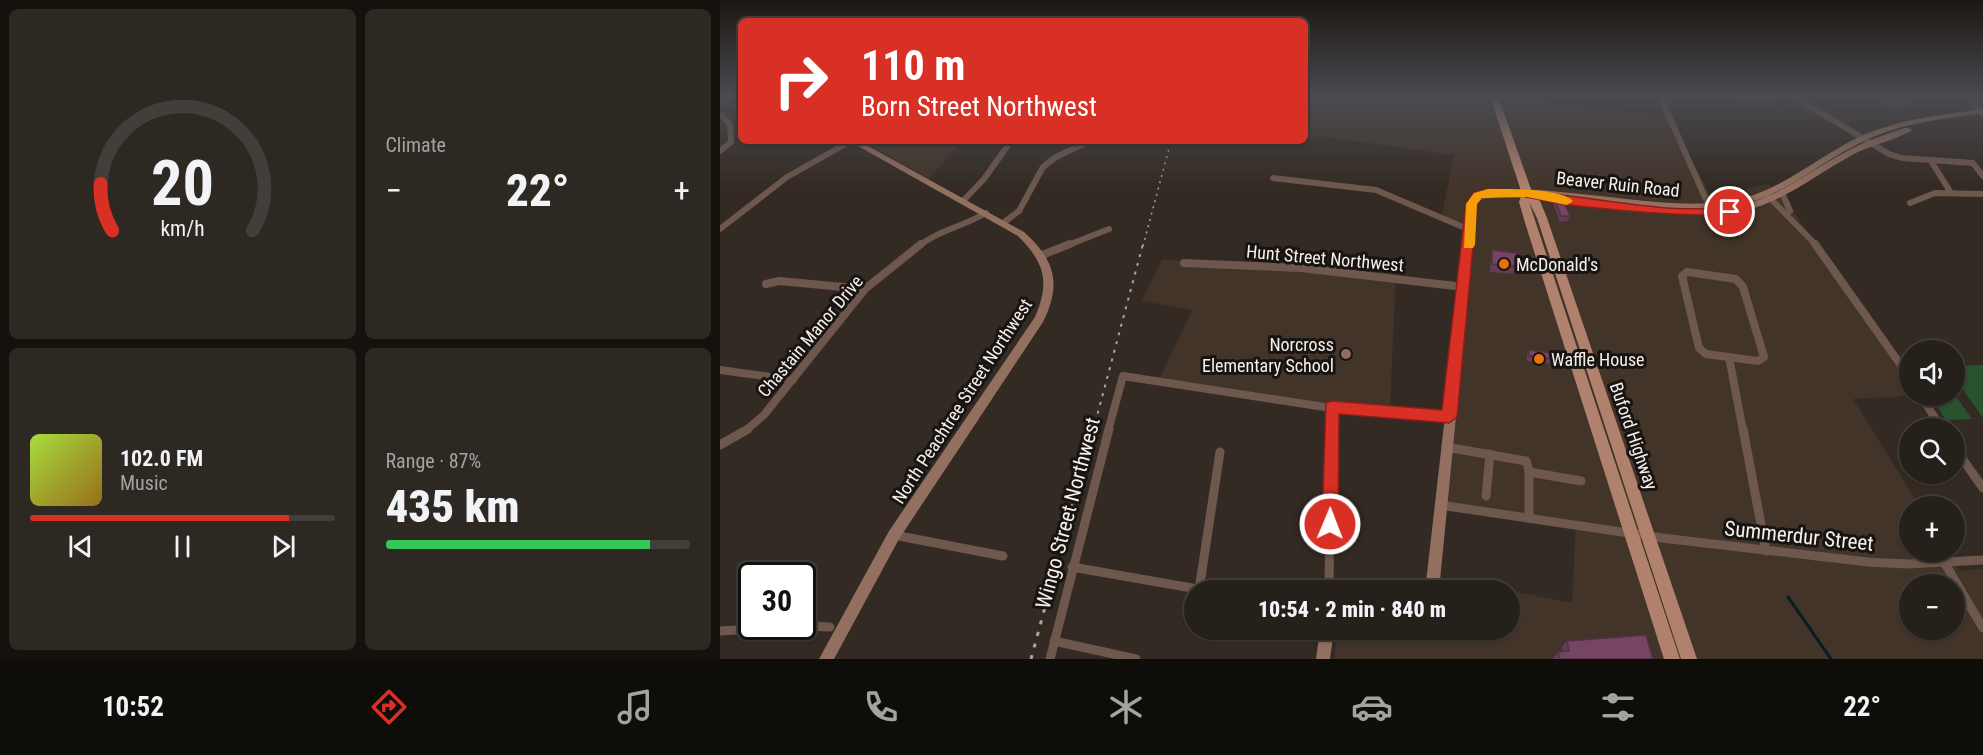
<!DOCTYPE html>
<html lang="en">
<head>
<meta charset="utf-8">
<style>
  body { margin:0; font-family:"Roboto Condensed",sans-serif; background:#2e2823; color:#f1f3f6; height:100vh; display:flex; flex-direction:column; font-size:22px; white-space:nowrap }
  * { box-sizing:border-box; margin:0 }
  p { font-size:20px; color:#a4a3a2 }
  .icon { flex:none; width:33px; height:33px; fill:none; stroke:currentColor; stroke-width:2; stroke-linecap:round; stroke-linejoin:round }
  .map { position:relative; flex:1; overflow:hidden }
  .panel { display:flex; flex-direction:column; gap:9px; padding:9px; background:#15120e; width:720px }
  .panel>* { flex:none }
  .hud { position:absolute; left:18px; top:18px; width:570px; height:126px; border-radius:9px; box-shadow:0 2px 4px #0004,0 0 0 2px #423e39; background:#d93025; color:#fff; overflow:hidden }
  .controls { position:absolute; left:1179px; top:340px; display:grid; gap:12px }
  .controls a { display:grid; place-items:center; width:66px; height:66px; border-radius:50%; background:#26201a; box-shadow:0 2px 4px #0004,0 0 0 2px #423e39; font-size:30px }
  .speed { position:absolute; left:18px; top:562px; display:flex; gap:12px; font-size:30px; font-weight:700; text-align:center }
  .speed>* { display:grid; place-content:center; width:78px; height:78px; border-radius:50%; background:#26201a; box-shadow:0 2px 4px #0004,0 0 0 2px #423e39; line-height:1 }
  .speed .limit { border:3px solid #111; border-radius:9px; background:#fff; color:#111 }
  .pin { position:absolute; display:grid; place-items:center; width:51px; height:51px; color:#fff; margin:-26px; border:3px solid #fff; border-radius:50%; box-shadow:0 2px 6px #0007 }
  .me { position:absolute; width:66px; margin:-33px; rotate:1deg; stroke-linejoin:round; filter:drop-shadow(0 0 4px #0008) }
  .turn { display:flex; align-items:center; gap:21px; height:126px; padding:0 24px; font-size:27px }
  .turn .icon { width:78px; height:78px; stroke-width:2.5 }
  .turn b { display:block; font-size:42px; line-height:51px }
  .big { font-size:45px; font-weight:800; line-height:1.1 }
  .panel .card { flex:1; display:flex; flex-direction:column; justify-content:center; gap:9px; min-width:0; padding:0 21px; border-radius:9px; background:#2e2823 }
  .panel .dial { align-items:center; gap:0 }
  .dial svg { height:156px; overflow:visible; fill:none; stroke:#423e39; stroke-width:7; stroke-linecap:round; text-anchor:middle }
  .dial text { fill:#f1f3f6; stroke:none }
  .song { display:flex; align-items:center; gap:18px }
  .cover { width:72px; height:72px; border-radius:9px; background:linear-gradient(135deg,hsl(80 70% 55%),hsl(40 70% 35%)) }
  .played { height:6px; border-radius:3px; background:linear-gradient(90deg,#d93025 85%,#423e39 85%) }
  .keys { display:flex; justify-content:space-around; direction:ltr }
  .heat { display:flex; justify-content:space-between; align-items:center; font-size:33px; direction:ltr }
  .charge { height:9px; border-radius:4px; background:linear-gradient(90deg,#34c759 87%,#423e39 0) }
  .panel .tiles { flex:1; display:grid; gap:9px; grid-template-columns:repeat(2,1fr) }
  .trip { position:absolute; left:464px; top:580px; width:336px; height:60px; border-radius:30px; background:#26201a; box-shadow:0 2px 4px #0004,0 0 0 2px #423e39; font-weight:800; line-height:60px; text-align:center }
  .menu { display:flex; height:96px; justify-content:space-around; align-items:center; background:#0f0d0a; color:#a4a3a2 }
  .menu .icon { width:42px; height:42px }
  .menu .on { color:#d93025 }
  .menu b { font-size:27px; color:#f1f3f6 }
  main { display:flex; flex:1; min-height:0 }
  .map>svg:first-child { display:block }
</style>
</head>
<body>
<main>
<section class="panel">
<div class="tiles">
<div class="card dial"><svg viewBox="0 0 100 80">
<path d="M14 69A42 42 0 1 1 86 69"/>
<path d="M14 69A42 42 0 0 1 8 45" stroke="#d93025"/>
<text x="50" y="56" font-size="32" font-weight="700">20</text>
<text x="50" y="72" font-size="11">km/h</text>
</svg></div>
<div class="card"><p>Climate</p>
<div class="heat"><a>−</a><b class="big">22°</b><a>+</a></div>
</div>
<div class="card">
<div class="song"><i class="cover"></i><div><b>102.0 FM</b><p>Music</p></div></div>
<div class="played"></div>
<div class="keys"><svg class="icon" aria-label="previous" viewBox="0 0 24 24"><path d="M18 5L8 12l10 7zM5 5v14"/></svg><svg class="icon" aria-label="pause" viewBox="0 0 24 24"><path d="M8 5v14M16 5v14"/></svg><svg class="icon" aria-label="next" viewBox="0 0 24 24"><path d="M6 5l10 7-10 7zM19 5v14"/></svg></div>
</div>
<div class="card"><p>Range · 87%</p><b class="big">435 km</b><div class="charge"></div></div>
</div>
</section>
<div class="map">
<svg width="1263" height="659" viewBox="0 0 1263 659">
  <rect width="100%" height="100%" fill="#332a23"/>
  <g fill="#423429" fill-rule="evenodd">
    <path d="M 585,96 L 826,96 L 828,103 L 954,118 L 967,151 L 992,198 L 1048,184 L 1061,194 L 1189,377 L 1189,396 L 1133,399 L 1200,507 L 1190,507 L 1190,552 L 1228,552 L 1240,571 L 1263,569 L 1263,659 L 614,659 L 618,630 L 789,630 L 789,591 L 707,591 L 710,575 L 852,603 L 856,520 L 722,506 L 732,338 L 747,267 L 750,229 L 721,220 L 734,155 L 585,134 ZM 1190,585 L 1234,585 L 1234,630 L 1190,630 Z"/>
    <path d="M 144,141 L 242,141 L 209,179 Z"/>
    <path d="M 442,260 L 584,263 L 676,274 L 670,409 L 595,403 L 438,382 L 472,310 L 422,301 Z"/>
  </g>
  <g fill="#29522e">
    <path d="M 1263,365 L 1263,418 L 1235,378 L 1235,366 Z"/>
    <path d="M 1235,395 L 1252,419 L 1226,420 L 1210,396 Z"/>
  </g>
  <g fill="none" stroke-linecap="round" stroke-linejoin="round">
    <path stroke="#061d22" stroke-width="3" d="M 1068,597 L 1111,659"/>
    <g stroke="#6e574d" stroke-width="6">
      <path d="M 940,96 L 992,213"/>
      <path d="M 1073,96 L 1169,154 L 1182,158 L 1253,163 L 1263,176"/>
      <path d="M 1247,96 L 1263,114"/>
      <path d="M 1020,98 L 1062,96"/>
      <path d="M 0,103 L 16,96"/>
      <path d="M 0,114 L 10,124 L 11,142 L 0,151"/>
      <path d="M 1211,161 L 1231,193"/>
      <path d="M 553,178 L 656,190 L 750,230"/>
      <path d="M 1047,195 L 1097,246"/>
      <path d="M 1063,195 L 1070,211"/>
      <path d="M 243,201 L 264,179 L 291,141"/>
      <path d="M 1190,203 L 1215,193 L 1263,194"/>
      <path d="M 283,223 L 299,211 L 323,167 L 336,157 L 370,141"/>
      <path d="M 0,229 L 67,177 L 131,141"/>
      <path d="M 199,246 C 219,230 244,226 266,213"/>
      <path d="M 346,246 L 389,229"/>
    </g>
    <g stroke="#6e574d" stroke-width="8">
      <path d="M 1095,244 L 1190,378"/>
      <path d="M 322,255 L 350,244"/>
      <path d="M 464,263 L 581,268 L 744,287"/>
      <path d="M 967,272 L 1016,279 L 1023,287 L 1044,357 L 1038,361 L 986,354 L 979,348 L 962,276 Z"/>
      <path d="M 46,284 L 59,281 L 145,289"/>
      <path d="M 1009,357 L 1023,431"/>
      <path d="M 0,370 L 73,380"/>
      <path d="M 1201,396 L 1222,429"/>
      <path d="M 25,431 L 44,415 L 145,289 L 201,244"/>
      <path d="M 388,431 L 403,376 L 611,408 L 729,417"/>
      <path d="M 611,431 L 611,408"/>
    </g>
    <g stroke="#6e574d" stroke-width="9">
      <path d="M 1023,429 L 1046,551"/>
      <path d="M 0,445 L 28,429"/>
      <path d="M 726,447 L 806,461 L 809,470 L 809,518"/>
      <path d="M 1234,447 L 1263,488"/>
      <path d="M 809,472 L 861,481"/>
      <path d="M 766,496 L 770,454"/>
      <path d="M 720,505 L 942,538 L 1148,562 L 1187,564 L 1263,560"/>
      <path d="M 174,535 L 283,556"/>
      <path d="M 1224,562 L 1263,628"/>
      <path d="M 352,567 L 489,591"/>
      <path d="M 479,590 L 500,452"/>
      <path d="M 609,591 L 611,429"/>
      <path d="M 82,626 L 110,627"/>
      <path d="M 0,631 L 67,627"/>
      <path d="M 334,641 L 416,659"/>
      <path d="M 330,659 L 389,429"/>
    </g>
    <g fill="#936f5f" fill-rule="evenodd">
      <path d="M 1263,109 L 1263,113 C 1223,119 1181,123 1144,141 C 1093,165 1061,202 1001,208 C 947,214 892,202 838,198 C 812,195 783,192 757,201 L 719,591 L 705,591 L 750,197 C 779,187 810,189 840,192 C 894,196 950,208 1004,202 C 1056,196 1093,159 1139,137 C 1178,119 1221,115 1263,109 Z"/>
      <path d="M 1185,128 L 1188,128 L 1192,130 C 1179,139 1152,145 1136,153 C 1085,180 1060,208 998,216 L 993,213 L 998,210 C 1053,203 1082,175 1129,150 C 1146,141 1166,134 1185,128 Z"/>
      <path d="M 129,141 L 139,141 L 304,232 C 335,260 342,284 323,322 L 179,539 L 114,659 L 99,659 L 169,531 L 315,317 C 330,282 325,263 298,236 Z"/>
      <path d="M 600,630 L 614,630 L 610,659 L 596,659 Z"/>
    </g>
    <path fill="#b0816d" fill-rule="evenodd" d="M 770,96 L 778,96 L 812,192 L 820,201 L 827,218 L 977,659 L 961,659 L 817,218 L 809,202 L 960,659 L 944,659 L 806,226 L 799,202 L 802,194 Z"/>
    <path stroke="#aba49e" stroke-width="1.5" stroke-dasharray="2 4.5" stroke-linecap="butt" d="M 423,246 L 451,141"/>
    <path stroke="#aba49e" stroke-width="2" stroke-dasharray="3 6" stroke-linecap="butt" d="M 373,431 L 423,244"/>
    <path stroke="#aba49e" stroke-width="3" stroke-dasharray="4 8" stroke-linecap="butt" d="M 311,659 L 373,429"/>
  </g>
  <g fill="#653b55">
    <path d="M 1154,96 L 1194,96 L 1196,97 L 1189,108 L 1171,112 L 1161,104 L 1164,101 Z"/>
    <path d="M 835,200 L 850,216 L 848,221 L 840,222 L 834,206 Z"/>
    <path d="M 772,250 L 795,266 L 793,274 L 770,272 L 771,258 Z"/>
    <path d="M 809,350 L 834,359 L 832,364 L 807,361 L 807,355 Z"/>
    <path d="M 847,641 L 933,659 L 833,659 L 833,658 L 838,652 L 843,652 L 842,647 Z"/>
  </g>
  <path fill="#523045" d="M 1196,97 L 1189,108 L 1171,112 L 1178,101 Z"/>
  <g fill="#754563" stroke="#523045" stroke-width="1.5">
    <path d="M 1171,96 L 1194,96 L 1196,97 L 1178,101 Z"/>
    <path d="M 835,200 L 843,200 L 850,216 L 841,216 Z"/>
    <path d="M 772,250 L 796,253 L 795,266 L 772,264 Z"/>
    <path d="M 809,350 L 833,353 L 834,359 L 809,356 Z"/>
    <path d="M 926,635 L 933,659 L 840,659 L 838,652 L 849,651 L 847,641 Z"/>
  </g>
  <linearGradient id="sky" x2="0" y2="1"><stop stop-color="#1c1713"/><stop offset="0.51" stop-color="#4a4a50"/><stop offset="1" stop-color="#4a4a50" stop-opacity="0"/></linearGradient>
  <rect width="1263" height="188" fill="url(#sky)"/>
  <path fill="#d93025" stroke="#8d1f18" stroke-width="1.5" d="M 768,189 C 827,190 886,203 946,208 C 967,210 989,208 1010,208 L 1016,212 L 1010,215 C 955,216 903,211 849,205 C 822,202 789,189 762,198 L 757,204 L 737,417 L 729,423 L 619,414 L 618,524 L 616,529 L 610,532 L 604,529 L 602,524 L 606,403 L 612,401 L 722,410 L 746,204 L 754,193 Z"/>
  <path fill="#f59e0b" d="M 768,189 C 787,189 840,188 853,201 L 847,205 L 807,197 L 762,198 L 757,204 L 755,245 L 753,248 L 744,248 L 746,204 L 754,193 Z"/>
  <g fill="#e8710a" stroke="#181411" stroke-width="2">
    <circle cx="784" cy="264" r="6"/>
    <circle cx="819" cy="359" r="6"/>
  </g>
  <circle fill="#8d6e63" stroke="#181411" stroke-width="2" cx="626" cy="354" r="6"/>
  <g text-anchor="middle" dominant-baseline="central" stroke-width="6" stroke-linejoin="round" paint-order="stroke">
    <g font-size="18" fill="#f6f0eb" stroke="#181411">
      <text transform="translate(898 184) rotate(6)">Beaver Ruin Road</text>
      <text transform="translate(605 258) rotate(5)">Hunt Street Northwest</text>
      <text transform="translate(90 336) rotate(-50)">Chastain Manor Drive</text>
      <text transform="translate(242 401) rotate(-57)">North Peachtree Street Northwest</text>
      <text transform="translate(914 436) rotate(71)">Buford Highway</text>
    </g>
    <g font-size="18" fill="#f6f0eb" stroke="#181411" text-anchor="start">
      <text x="796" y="264">McDonald's</text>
      <text x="614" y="344" text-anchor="end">Norcross<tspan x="614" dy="21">Elementary School</tspan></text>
      <text x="831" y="359">Waffle House</text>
    </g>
    <g font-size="21" fill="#f6f0eb" stroke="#181411">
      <text transform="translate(348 513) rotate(-75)">Wingo Street Northwest</text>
      <text transform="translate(1079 536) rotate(6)">Summerdur Street</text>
    </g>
  </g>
</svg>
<div class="controls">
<a><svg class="icon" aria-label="sound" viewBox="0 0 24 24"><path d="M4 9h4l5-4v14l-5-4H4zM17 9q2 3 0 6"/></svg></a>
<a><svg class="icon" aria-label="search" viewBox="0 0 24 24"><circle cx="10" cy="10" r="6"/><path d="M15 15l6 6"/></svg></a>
<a>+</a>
<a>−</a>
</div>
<div class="speed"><div class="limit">30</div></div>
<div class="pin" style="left:1010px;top:212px;background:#d93025"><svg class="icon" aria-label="arrive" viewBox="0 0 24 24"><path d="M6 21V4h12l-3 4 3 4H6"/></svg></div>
<svg class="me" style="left:610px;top:524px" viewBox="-20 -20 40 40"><circle r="17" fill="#d93025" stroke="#fff" stroke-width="3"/><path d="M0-11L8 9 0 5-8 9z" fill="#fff"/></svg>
<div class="trip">10:54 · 2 min · 840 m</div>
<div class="hud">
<div class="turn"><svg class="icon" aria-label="right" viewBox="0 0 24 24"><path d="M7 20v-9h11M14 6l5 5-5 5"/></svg><div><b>110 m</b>Born Street Northwest</div></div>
</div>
</div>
</main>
<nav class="menu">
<b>10:52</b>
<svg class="icon on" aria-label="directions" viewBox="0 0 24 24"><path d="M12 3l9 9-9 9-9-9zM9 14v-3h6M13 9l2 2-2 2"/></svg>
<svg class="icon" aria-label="music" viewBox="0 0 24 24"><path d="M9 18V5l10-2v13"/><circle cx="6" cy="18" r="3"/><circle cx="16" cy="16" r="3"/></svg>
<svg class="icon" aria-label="phone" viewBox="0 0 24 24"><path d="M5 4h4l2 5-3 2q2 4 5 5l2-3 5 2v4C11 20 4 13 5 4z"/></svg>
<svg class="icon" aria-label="climate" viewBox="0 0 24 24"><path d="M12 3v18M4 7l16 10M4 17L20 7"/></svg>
<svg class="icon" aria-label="car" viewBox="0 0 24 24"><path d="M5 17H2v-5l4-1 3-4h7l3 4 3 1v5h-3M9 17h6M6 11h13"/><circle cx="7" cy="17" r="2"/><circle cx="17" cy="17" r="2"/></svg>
<svg class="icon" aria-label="filters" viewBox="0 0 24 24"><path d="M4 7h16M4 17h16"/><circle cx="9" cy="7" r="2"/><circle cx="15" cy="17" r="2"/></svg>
<b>22°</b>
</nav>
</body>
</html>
